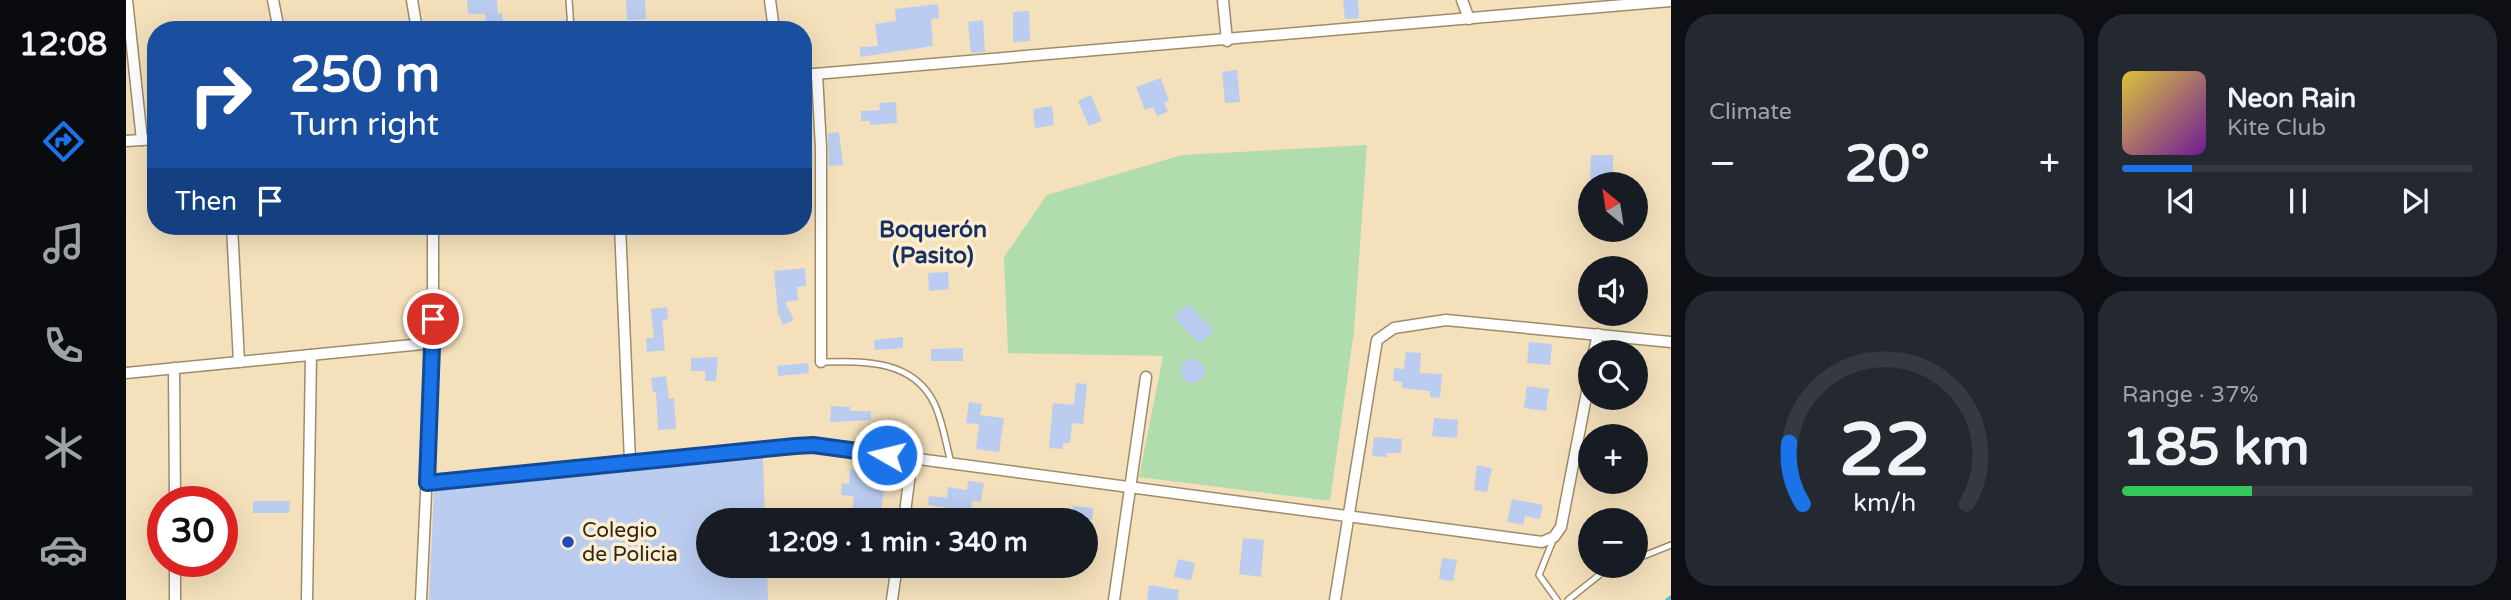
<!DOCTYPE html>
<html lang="en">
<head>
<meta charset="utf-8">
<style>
  body { margin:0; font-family:"Varela Round",sans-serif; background:#242831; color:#f1f3f6; height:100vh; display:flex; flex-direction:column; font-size:26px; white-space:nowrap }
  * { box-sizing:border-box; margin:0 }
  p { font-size:23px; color:#9ea1a6 }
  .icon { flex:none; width:38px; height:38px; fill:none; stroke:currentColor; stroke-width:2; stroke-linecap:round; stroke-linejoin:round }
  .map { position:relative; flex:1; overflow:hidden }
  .details { display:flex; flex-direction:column; gap:14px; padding:14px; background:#0d0f14; width:840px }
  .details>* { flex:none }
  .hud { position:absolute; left:21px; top:21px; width:665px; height:214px; border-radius:28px; box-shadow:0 7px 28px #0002; background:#1a4fa0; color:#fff; overflow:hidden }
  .needle { width:46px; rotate:330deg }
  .tools { position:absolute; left:1452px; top:172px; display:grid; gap:14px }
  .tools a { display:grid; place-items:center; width:70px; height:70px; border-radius:50%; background:#171b24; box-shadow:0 7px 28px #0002; font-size:35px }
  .speed { position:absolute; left:21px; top:486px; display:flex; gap:14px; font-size:35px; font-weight:700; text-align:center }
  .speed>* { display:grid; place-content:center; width:91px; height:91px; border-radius:50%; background:#171b24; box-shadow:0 7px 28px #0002; line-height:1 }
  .speed .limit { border:10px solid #d22; background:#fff; color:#111 }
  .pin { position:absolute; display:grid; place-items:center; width:60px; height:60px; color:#fff; margin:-30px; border:4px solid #fff; border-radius:50%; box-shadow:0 2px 7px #0007 }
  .me { position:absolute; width:77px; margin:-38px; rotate:278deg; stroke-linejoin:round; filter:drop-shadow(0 0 5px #0008) }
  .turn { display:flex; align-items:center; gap:24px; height:147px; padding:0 28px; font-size:32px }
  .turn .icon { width:91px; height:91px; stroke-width:2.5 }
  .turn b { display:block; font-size:49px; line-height:60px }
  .then { display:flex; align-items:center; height:66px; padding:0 28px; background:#0003; gap:14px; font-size:26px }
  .big { font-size:52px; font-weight:700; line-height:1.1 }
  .details .card { flex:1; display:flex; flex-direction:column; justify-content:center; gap:10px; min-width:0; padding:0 24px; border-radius:28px; background:#242831 }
  .details .dial { align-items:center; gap:0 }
  .dial svg { height:182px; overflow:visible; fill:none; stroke:#363941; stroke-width:7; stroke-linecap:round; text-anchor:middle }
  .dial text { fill:#f1f3f6; stroke:none }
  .song { display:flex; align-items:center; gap:21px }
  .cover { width:84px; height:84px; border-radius:10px; background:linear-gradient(135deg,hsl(50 70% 55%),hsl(280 70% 35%)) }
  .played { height:7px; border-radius:4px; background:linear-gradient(90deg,#1a73e8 20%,#363941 20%) }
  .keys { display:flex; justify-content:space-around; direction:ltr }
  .heat { display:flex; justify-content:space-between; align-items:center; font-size:38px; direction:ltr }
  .charge { height:10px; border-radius:5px; background:linear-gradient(90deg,#34c759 37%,#363941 0) }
  .details .tiles { flex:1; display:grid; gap:14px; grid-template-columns:repeat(2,1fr) }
  .trip { position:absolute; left:570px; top:508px; width:402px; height:70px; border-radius:35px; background:#171b24; box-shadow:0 7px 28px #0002; font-weight:700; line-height:70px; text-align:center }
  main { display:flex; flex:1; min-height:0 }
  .dock { display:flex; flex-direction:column; width:126px; justify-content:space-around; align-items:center; background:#090b0e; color:#9ea1a6 }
  .dock .icon { width:49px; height:49px }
  .dock .active { color:#1a73e8 }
  .dock b { font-size:32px; color:#f1f3f6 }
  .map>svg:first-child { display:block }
</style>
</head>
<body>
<main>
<nav class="dock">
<b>12:08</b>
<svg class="icon active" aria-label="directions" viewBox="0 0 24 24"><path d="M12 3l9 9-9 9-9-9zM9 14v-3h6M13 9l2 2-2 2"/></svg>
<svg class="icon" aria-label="music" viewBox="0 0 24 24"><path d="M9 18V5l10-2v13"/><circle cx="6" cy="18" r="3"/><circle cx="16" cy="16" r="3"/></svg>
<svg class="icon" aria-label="phone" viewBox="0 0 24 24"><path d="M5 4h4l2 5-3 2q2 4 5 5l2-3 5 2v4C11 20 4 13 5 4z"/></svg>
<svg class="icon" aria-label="climate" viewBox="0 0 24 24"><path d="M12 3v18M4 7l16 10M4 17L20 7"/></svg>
<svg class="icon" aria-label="car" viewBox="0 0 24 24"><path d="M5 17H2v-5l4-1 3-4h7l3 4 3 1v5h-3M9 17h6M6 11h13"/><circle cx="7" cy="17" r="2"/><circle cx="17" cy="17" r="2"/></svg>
</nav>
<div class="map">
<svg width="1545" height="600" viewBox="0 0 1545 600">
  <rect width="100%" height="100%" fill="#f4e0bb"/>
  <path fill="#b1ddae" d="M 1241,145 L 1228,331 L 1204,501 L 1013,477 L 1037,356 L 882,353 L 878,257 L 921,195 L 1056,155 Z"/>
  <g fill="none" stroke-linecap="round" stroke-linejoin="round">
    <path stroke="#58c3cd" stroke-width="3.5" d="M 1541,600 L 1545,597"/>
  </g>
  <g fill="#baccef">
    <path d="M 341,0 L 371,0 L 372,14 L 376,13 L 378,30 L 361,30 L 359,14 L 342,14 Z"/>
    <path d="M 500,0 L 519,0 L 520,19 L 501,20 Z"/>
    <path d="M 1217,0 L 1232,0 L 1233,18 L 1219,19 Z"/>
    <path d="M 812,4 L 813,18 L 805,19 L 807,46 L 734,57 L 734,47 L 752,46 L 749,24 L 770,21 L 769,9 Z"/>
    <path d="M 903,11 L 904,41 L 887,42 L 887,12 Z"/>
    <path d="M 857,20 L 859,52 L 845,53 L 842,22 Z"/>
    <path d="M 1111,70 L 1114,102 L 1099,103 L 1096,72 Z"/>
    <path d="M 1035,78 L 1043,101 L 1038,103 L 1042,112 L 1031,116 L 1027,107 L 1019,110 L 1010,87 Z"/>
    <path d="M 965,95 L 976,121 L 963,126 L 952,101 Z"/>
    <path d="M 770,102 L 771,123 L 744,125 L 744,121 L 735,121 L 735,111 L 754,110 L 753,103 Z"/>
    <path d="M 926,106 L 928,125 L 909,128 L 907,109 Z"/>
    <path d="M 713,132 L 717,165 L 703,166 L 702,133 Z"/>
    <path d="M 1465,155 L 1487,155 L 1487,184 L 1464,183 Z"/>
    <path d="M 679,268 L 680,286 L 671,287 L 672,300 L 659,302 L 668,320 L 657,325 L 652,313 L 648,271 Z"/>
    <path d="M 822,272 L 823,289 L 803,291 L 802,273 Z"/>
    <path d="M 1062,304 L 1088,331 L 1074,344 L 1048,317 Z"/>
    <path d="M 541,307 L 542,319 L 536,320 L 539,350 L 521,352 L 520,338 L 528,338 L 525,309 Z"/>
    <path d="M 777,337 L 777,348 L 749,350 L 748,340 Z"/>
    <path d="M 1403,342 L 1426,344 L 1424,365 L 1401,363 Z"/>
    <path d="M 837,348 L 837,361 L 805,361 L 805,349 Z"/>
    <path d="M 1280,352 L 1295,353 L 1294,373 L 1316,374 L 1314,398 L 1304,397 L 1304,391 L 1276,388 L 1276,382 L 1267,381 L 1268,368 L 1278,369 Z"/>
    <path d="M 592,357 L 590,381 L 579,381 L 579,371 L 565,371 L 565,358 Z"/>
    <circle cx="1067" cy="371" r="12"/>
    <path d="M 682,363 L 683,373 L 652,376 L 651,366 Z"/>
    <path d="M 540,376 L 543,399 L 548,398 L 550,429 L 532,430 L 530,392 L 527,392 L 525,378 Z"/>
    <path d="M 950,383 L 961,384 L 957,424 L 946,423 L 944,443 L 937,443 L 937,449 L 923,448 L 927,403 L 948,405 Z"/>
    <path d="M 1401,386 L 1423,389 L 1420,411 L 1398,408 Z"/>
    <path d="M 843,402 L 856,404 L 854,415 L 878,418 L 873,452 L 850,449 L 853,424 L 840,423 Z"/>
    <path d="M 705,406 L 724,407 L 724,411 L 745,411 L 745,420 L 704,422 Z"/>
    <path d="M 1308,418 L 1332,420 L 1331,438 L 1306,436 Z"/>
    <path d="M 1248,437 L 1276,439 L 1275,453 L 1261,453 L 1261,457 L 1246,456 Z"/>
    <path d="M 637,459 L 639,520 L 583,520 L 583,565 L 641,565 L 642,600 L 303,600 L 308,490 L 476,472 Z"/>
    <path d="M 1351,465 L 1366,468 L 1361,492 L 1348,490 Z"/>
    <path d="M 724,469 L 760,474 L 754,520 L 725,520 L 728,496 L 715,495 L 716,483 L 723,484 Z"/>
    <path d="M 842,481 L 858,483 L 855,502 L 846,501 L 845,511 L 802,505 L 803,496 L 821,498 L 822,487 L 841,490 Z"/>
    <path d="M 1386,499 L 1417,505 L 1414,519 L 1399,516 L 1397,525 L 1381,522 Z"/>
    <path d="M 127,501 L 164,501 L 163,513 L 127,513 Z"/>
    <path d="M 947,506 L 967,508 L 966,520 L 945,520 Z"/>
    <path d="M 1117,538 L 1138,540 L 1135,577 L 1113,574 Z"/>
    <path d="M 1316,558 L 1331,560 L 1327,581 L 1313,579 Z"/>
    <path d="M 1052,559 L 1069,563 L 1065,580 L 1048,577 Z"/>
    <path d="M 1023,585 L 1053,590 L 1052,600 L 1021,600 Z"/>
  </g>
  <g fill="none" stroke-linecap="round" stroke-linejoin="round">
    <defs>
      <g id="service">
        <path d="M 443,0 L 445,30"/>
        <path d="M 695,362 C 737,361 788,359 809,405 C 817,423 820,444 825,463"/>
        <path d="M 1427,540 L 1413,575 L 1431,600"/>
        <path d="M 1510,559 L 1545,545"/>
        <path d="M 1442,600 L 1477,572 L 1494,565"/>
      </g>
      <g id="minor">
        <path d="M 1,0 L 16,140"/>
        <path d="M 147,0 L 153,30"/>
        <path d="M 286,0 L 291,30"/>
        <path d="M 644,0 L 648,30"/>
        <path d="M 1097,0 L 1101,41"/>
        <path d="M 1336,0 L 1343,19"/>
        <path d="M 691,74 L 695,148 L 695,362"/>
        <path d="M 677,75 L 1545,1"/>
        <path d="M 0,141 L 30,139"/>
        <path d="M 106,226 L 113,362"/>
        <path d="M 494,226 L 504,461"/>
        <path d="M 1468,352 L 1472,334"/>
        <path d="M 48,368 L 49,502"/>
        <path d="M 0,373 L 307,343"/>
        <path d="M 301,483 L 504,461 L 687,445 L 1416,542 L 1428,537 L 1435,527 L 1465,371"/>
        <path d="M 778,520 L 786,458"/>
        <path d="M 49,562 L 49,600"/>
        <path d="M 181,600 L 185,355"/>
        <path d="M 295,600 L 307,343 L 307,226"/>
        <path d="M 766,600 L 771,565"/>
        <path d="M 988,600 L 1020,377"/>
        <path d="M 1209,600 L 1251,340 L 1268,328 L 1320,320 L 1545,342"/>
      </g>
    </defs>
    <use href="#service" stroke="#9e8c69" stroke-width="8"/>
    <use href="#minor" stroke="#9e8c69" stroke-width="13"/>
    <use href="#service" stroke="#fff" stroke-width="5"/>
    <use href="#minor" stroke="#fff" stroke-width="10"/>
  </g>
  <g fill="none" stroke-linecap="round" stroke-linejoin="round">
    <defs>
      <path id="route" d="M 307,319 L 301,483 L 669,446 L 687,445 L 761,455"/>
    </defs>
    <use href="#route" stroke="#114b97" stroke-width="18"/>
    <use href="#route" stroke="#1a73e8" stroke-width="12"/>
  </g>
  <circle fill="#1d4dba" stroke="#feeed0" stroke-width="2.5" cx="442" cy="542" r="7"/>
  <g text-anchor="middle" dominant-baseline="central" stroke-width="7" stroke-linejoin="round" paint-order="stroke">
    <g font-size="21" fill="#2e2618" stroke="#feeed0" text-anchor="start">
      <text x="456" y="530">Colegio<tspan x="456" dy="24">de Policia</tspan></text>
    </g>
    <g font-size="23" font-weight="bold" fill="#162f64" stroke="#feeed0">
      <text x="807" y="230">Boquerón<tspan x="807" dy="26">(Pasito)</tspan></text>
    </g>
  </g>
</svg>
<div class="tools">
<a><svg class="needle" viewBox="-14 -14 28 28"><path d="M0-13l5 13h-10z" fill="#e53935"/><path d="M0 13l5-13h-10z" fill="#9ea1a6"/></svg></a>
<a><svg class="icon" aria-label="sound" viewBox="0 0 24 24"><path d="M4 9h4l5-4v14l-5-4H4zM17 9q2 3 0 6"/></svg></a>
<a><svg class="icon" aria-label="search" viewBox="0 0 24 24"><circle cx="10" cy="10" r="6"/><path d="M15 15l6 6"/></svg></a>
<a>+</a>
<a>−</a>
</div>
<div class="speed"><div class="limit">30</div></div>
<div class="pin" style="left:307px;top:319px;background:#d93025"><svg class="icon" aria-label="arrive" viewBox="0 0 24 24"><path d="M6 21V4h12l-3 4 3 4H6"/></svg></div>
<svg class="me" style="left:761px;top:455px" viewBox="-20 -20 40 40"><circle r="17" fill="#1a73e8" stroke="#fff" stroke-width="3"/><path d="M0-11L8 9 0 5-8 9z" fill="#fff"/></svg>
<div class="trip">12:09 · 1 min · 340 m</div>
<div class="hud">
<div class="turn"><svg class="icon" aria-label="right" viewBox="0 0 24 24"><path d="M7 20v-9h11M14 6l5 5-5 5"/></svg><div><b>250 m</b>Turn right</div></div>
<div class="then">Then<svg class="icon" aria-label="arrive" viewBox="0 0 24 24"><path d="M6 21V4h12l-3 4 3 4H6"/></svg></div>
</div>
</div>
<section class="details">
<div class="tiles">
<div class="card"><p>Climate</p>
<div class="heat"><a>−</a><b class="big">20°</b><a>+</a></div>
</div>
<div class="card">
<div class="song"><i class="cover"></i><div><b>Neon Rain</b><p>Kite Club</p></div></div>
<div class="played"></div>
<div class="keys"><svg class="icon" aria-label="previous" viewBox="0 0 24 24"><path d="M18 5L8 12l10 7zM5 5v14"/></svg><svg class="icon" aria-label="pause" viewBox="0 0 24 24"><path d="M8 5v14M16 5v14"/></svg><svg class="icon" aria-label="next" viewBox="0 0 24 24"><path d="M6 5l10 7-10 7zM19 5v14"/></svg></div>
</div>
<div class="card dial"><svg viewBox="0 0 100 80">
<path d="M14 69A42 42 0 1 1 86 69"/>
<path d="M14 69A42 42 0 0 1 8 42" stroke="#1a73e8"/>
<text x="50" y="56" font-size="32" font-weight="700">22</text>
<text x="50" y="72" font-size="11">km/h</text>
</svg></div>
<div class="card"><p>Range · 37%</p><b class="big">185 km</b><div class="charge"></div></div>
</div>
</section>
</main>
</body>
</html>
